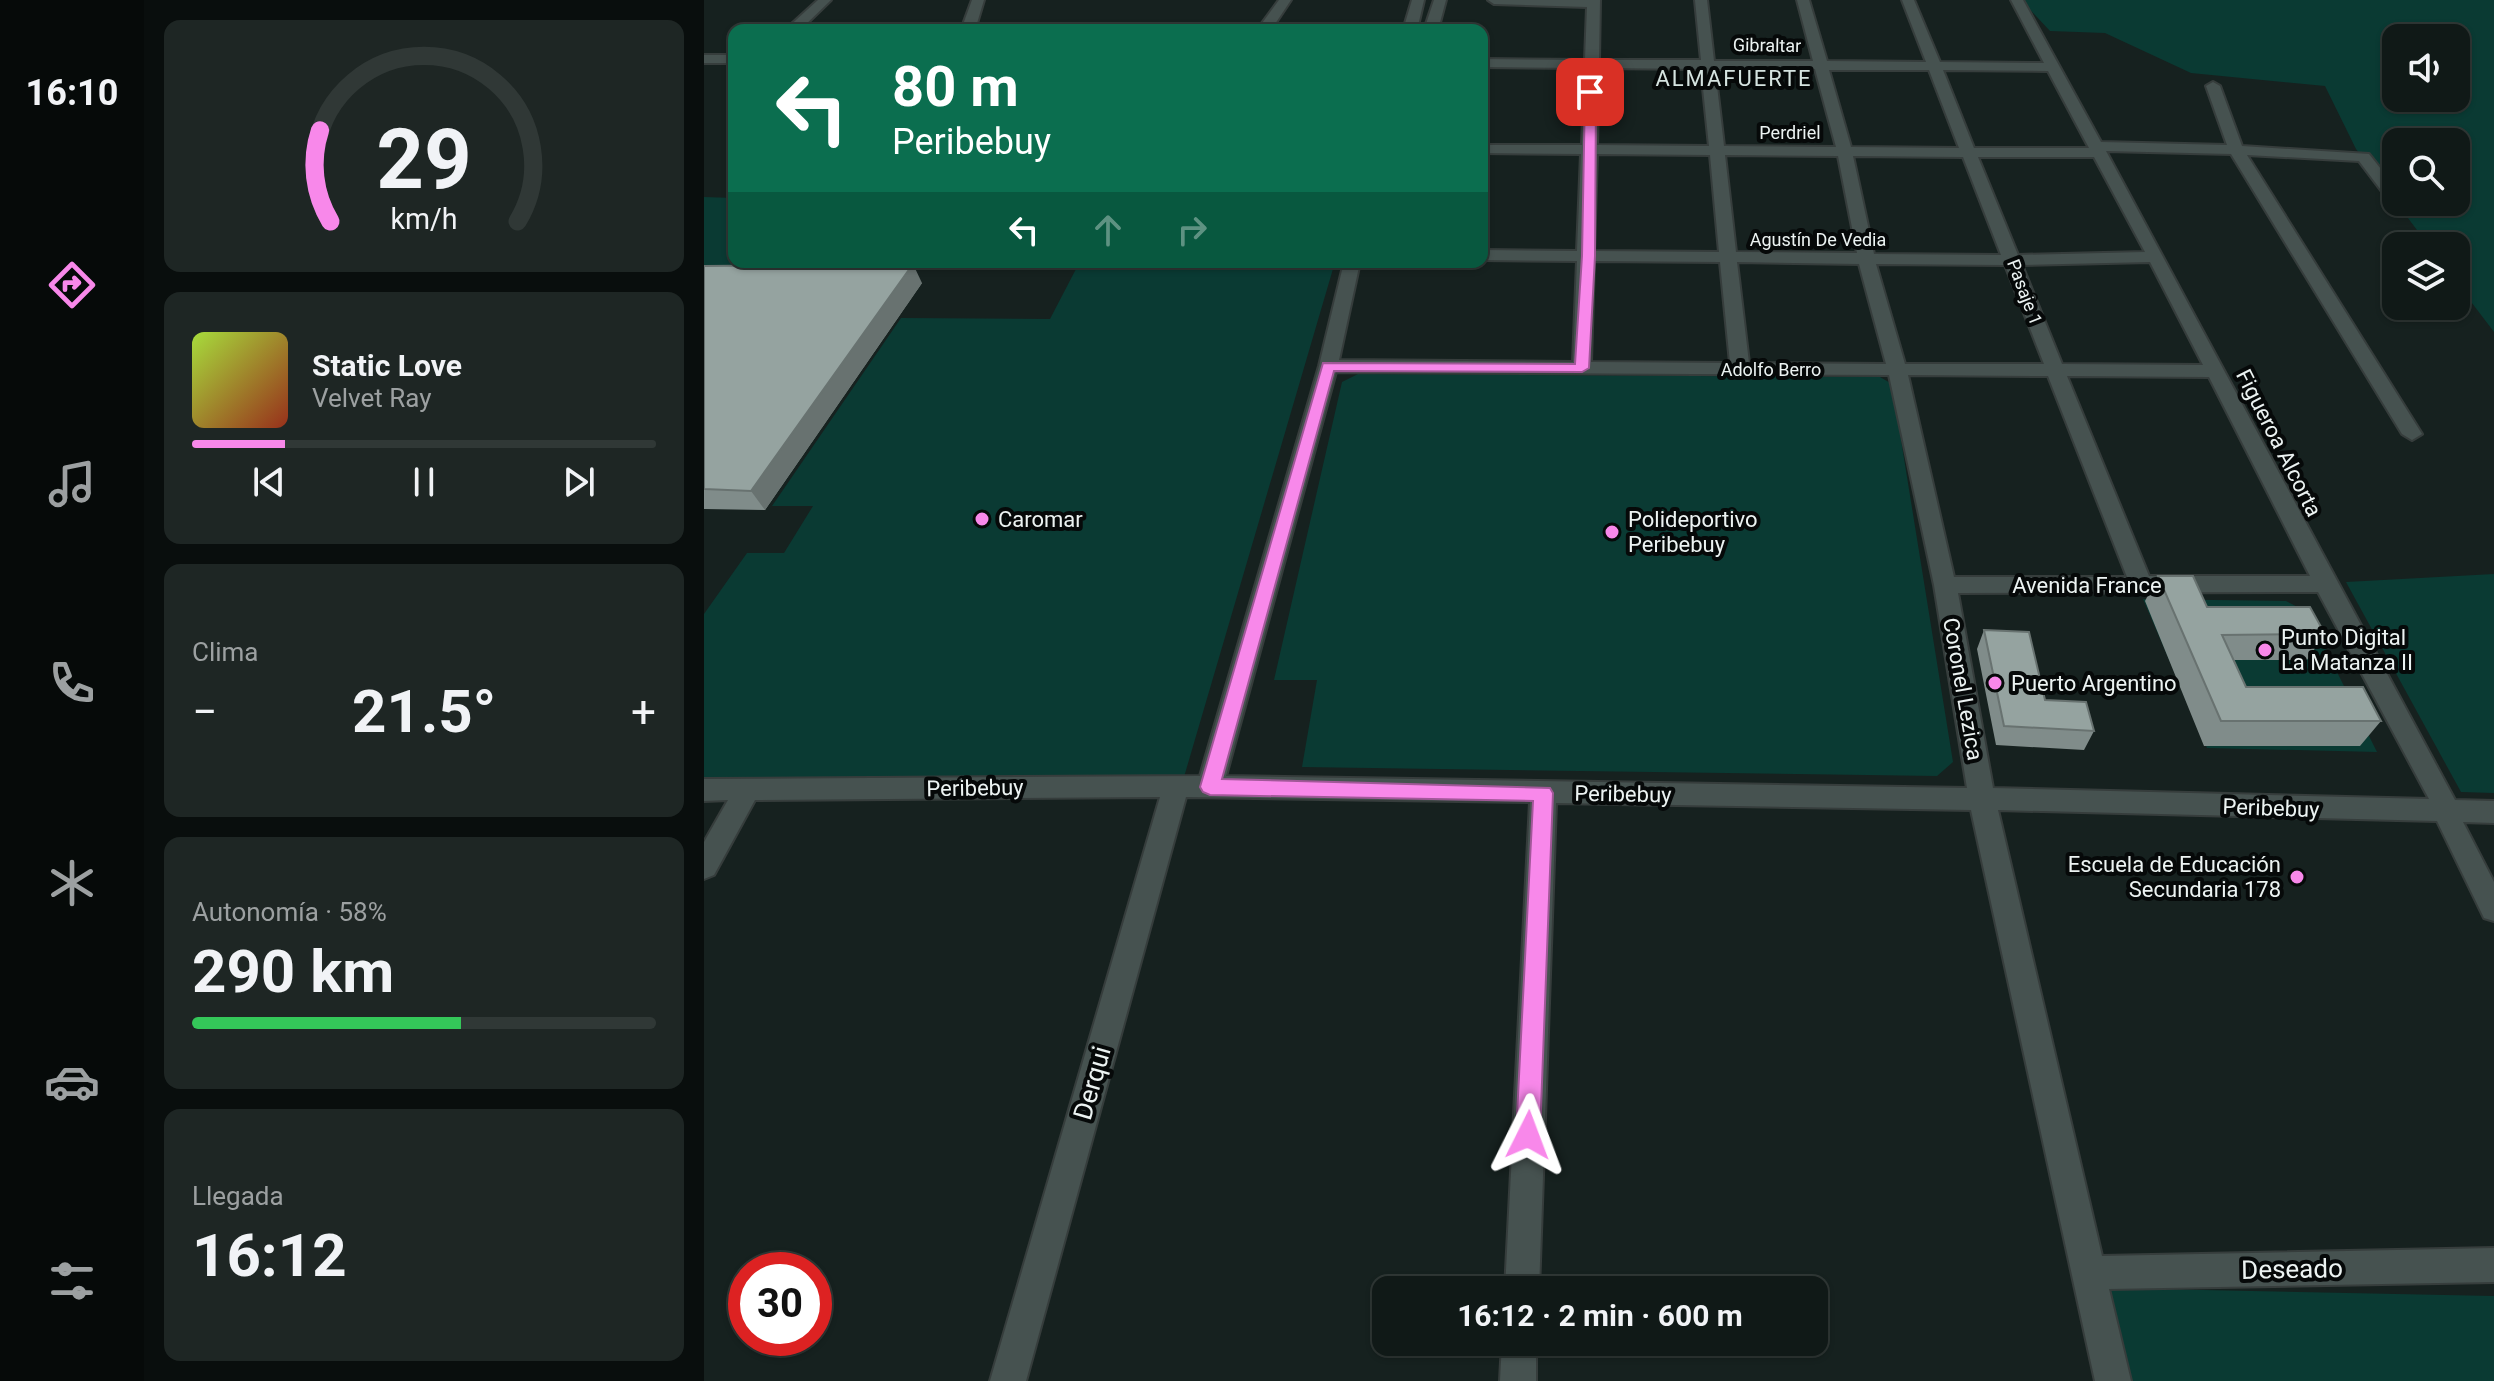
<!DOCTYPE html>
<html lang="es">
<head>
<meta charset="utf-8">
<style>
  body { margin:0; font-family:Roboto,sans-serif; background:#1e2624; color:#f1f3f6; height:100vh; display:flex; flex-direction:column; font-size:30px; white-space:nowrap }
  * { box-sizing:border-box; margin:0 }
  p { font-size:26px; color:#9ca0a1 }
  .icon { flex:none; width:44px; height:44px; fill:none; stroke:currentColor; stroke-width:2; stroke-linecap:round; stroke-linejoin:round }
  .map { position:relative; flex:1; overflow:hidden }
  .sheet { display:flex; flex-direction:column; gap:20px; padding:20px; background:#090e0d; width:560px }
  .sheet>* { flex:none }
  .top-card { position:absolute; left:24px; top:24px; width:760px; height:244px; border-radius:16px; box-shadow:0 2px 6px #0004,0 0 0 2px #303836; background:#0b6e4f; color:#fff; overflow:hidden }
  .buttons { position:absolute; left:1678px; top:24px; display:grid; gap:16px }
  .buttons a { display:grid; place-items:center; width:88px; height:88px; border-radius:16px; background:#101917; box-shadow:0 2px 6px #0004,0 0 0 2px #303836; font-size:40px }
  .speed { position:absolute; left:24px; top:1252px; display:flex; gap:16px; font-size:40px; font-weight:700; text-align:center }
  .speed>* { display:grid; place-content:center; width:104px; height:104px; border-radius:50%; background:#101917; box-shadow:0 2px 6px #0004,0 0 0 2px #303836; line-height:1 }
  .speed .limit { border:12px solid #d22; background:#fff; color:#111 }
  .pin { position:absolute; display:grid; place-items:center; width:68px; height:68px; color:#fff; margin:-34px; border-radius:16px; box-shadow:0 4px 12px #0006 }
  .me { position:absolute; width:88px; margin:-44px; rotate:3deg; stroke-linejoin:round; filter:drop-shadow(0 0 6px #0008) }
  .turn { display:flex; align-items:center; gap:28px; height:168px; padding:0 32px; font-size:36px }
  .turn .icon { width:104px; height:104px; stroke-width:2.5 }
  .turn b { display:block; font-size:56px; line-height:68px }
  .lanes { display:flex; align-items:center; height:76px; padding:0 32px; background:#0003; justify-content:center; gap:40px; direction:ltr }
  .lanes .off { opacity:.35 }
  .big { font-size:60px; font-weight:700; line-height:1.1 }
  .sheet .tile { flex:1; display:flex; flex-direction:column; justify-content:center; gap:12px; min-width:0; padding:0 28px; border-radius:16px; background:#1e2624 }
  .sheet .dial { align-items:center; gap:0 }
  .dial svg { height:208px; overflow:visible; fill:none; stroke:#303836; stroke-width:7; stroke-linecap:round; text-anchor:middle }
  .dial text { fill:#f1f3f6; stroke:none }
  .song { display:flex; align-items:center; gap:24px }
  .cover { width:96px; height:96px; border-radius:12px; background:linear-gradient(135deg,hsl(80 70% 55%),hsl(10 70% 35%)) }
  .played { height:8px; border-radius:4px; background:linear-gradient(90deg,#f888ea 20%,#303836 20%) }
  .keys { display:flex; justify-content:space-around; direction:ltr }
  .heat { display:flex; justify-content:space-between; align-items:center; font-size:44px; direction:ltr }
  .charge { height:12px; border-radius:6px; background:linear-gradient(90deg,#34c759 58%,#303836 0) }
  .trip { position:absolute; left:668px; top:1276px; width:456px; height:80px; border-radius:16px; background:#101917; box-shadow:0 2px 6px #0004,0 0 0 2px #303836; font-weight:700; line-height:80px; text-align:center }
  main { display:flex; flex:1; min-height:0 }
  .tab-bar { display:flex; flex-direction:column; width:144px; justify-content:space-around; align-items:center; background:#060a09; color:#9ca0a1 }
  .tab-bar .icon { width:56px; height:56px }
  .tab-bar .current { color:#f888ea }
  .tab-bar b { font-size:36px; color:#f1f3f6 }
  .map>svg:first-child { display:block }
</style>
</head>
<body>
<main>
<nav class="tab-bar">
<b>16:10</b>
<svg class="icon current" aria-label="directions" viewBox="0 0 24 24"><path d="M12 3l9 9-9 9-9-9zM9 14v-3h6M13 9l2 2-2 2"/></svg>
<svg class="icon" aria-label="music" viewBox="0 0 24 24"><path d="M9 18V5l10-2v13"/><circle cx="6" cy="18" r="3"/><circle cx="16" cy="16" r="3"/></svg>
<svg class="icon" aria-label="phone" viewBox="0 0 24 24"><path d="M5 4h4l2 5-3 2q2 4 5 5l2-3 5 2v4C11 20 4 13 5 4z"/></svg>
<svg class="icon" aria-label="climate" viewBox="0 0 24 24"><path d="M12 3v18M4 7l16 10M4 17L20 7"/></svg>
<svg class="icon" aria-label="car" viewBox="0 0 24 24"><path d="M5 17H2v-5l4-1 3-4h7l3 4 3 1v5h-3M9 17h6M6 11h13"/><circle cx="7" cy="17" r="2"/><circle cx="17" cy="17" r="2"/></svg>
<svg class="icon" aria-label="filters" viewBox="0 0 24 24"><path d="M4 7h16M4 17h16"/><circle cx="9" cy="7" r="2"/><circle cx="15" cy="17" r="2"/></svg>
</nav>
<section class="sheet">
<div class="tile dial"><svg viewBox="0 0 100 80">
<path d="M14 69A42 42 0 1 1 86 69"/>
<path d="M14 69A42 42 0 0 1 10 34" stroke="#f888ea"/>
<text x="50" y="56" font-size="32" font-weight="700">29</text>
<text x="50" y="72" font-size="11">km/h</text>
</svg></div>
<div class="tile">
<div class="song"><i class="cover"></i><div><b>Static Love</b><p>Velvet Ray</p></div></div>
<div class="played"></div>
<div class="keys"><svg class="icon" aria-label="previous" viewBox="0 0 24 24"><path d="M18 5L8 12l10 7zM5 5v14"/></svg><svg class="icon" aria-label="pause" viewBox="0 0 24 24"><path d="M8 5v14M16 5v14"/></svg><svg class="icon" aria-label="next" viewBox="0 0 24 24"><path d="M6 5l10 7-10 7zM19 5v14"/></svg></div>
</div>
<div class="tile"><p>Clima</p>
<div class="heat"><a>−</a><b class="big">21.5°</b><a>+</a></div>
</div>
<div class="tile"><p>Autonomía · 58%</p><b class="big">290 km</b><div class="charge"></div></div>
<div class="tile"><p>Llegada</p><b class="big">16:12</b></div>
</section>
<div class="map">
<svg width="1790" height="1381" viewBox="0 0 1790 1381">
  <rect width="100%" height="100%" fill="#16211f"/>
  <g fill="#0a3a33" fill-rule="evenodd">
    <path d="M 1317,0 L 1790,0 L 1790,332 L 1752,282 L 1752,246 L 1725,246 L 1652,149 L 1621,86 L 1487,73 L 1401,33 L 1346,31 ZM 1692,38 L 1752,38 L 1752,98 L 1692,98 ZM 1692,142 L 1752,142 L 1752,202 L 1692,202 Z"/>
    <path d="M 0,197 L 30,198 L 30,262 L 631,262 L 480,777 L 0,778 L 0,614 L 43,553 L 80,553 L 109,506 L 68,506 L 197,318 L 346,319 L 372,269 L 0,267 Z"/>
    <path d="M 654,374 L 1176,377 L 1188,384 L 1249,762 L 1233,776 L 598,767 L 613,680 L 570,680 L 638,382 Z"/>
    <path d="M 1790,574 L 1790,793 L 1757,792 L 1642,582 Z"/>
    <path d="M 1439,599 L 1582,601 L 1603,612 L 1673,752 L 1503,748 Z"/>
    <path d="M 1403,1288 L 1790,1296 L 1790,1381 L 1425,1381 Z"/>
  </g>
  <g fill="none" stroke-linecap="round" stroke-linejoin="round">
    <defs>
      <g id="minor">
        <path d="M 114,0 L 127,0 L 96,30 L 81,30 Z"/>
        <path d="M 268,0 L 280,0 L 271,30 L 257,30 Z"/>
        <path d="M 575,0 L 587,0 L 567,30 L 553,30 Z"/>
        <path d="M 708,0 L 720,0 L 713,30 L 699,30 Z"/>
        <path d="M 730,0 L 742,0 L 734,30 L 720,30 Z"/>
        <path d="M 784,0 L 896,0 L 895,60 L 997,60 L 991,0 L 1003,0 L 1010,61 L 1109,61 L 1093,0 L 1105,0 L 1123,61 L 1222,62 L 1198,0 L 1210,0 L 1236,62 L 1340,63 L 1307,0 L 1319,0 L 1397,142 L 1523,145 L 1502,86 L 1509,82 L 1516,86 L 1538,146 L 1665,154 L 1692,188 L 1692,202 L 1698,202 L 1686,202 L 1655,161 L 1543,155 L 1718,434 L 1708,440 L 1698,434 L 1527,154 L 1402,151 L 1751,800 L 1790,801 L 1790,823 L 1759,822 L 1790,882 L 1790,921 L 1780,918 L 1733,821 L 1294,810 L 1398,1256 L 1790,1248 L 1790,1282 L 1405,1289 L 1427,1381 L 1391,1381 L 1267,810 L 852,803 L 835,1290 L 801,1290 L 826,802 L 482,797 L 322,1381 L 286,1381 L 456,797 L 51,800 L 10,875 L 0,879 L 0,842 L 24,800 L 0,801 L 0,779 L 496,776 L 615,366 L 640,262 L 656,262 L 635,360 L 869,362 L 873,261 L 778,260 L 778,250 L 873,251 L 877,154 L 778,153 L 778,145 L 878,145 L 881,68 L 778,67 L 778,59 L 881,60 L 883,7 L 790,4 ZM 895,68 L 997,69 L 1005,146 L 893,145 ZM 1011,69 L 1111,69 L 1132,147 L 1020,146 ZM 1125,70 L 1225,70 L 1255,148 L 1147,147 ZM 1239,70 L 1344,71 L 1385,148 L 1270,148 ZM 893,154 L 1006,155 L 1015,252 L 890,251 ZM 1021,155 L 1134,156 L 1153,253 L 1032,252 ZM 1149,156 L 1259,157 L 1297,255 L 1170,254 ZM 1274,157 L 1390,157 L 1441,252 L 1314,255 ZM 890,261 L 1016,262 L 1026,363 L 887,362 ZM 1033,262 L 1155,264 L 1182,364 L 1045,363 ZM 1446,262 L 1499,365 L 1358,364 L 1318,265 ZM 1172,264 L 1301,265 L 1340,364 L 1201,364 ZM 632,372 L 1185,375 L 1230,585 L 1263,788 L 522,776 ZM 1204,375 L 1344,376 L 1423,577 L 1250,577 ZM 1363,376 L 1505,377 L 1606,576 L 1445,576 ZM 1614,592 L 1725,799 L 1289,788 L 1254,593 Z"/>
        <rect x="0" y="55" width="30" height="8"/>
        <path d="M 798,1342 L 832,1342 L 832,1381 L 796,1381 Z"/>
      </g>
    </defs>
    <use href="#minor" stroke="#363d3c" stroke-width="4"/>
    <use href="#minor" fill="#465250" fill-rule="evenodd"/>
  </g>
  <g fill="#808c8a">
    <path d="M 0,266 L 218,283 L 61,510 L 0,509 Z"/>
    <path d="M 1454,576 L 1503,607 L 1621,634 L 1603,660 L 1530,660 L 1542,687 L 1677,721 L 1656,746 L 1500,746 L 1441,601 Z"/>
    <path d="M 1280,630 L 1341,700 L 1390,731 L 1380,750 L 1292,745 L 1273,649 Z"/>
  </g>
  <path fill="#687270" d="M 209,264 L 218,283 L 61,510 L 47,491 Z"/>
  <g fill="#95a3a0" stroke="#687270" stroke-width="2">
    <path d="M 209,264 L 47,491 L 0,489 L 0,266 Z"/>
    <path d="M 1454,576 L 1489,576 L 1503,607 L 1606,607 L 1621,634 L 1518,635 L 1542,687 L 1659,687 L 1677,721 L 1517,721 Z"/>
    <path d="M 1280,630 L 1325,632 L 1341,700 L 1382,702 L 1390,731 L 1300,726 Z"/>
  </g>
  <path fill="#f888ea" stroke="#a15898" stroke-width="2" d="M 886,88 L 892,92 L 891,256 L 885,368 L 878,372 L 630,371 L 518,779 L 846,788 L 849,793 L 836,1135 L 833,1143 L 824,1147 L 816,1143 L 812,1135 L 829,801 L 506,795 L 499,792 L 496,787 L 619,363 L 871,364 L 878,256 L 881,92 Z"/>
  <g fill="#f888ea" stroke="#060909" stroke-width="3">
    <circle cx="278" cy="519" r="8"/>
    <circle cx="908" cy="532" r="8"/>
    <circle cx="1561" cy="650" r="8"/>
    <circle cx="1291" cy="683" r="8"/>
    <circle cx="1593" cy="877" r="8"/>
  </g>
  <g text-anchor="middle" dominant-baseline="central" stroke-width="8" stroke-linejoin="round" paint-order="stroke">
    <g font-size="18" fill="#ecf3f2" stroke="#060909">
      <text transform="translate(1063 45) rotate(1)">Gibraltar</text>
      <text x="1086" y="132">Perdriel</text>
      <text x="1114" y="239">Agustín De Vedia</text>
      <text transform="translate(1321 292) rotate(69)">Pasaje 1</text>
      <text x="1067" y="369">Adolfo Berro</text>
    </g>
    <g font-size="22" letter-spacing="2" fill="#d5e3e0" stroke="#060909">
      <text x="1030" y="78">ALMAFUERTE</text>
    </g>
    <g font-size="22" fill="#ecf3f2" stroke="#060909">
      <text transform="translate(1575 443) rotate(63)">Figueroa Alcorta</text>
      <text x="1383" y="585">Avenida France</text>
      <text transform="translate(1259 689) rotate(80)">Coronel Lezica</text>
      <text transform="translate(271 788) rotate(-1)">Peribebuy</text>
      <text transform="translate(919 794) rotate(1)">Peribebuy</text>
      <text transform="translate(1567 808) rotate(2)">Peribebuy</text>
    </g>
    <g font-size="22" fill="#ecf3f2" stroke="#060909" text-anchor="start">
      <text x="294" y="519">Caromar</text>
      <text x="924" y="519">Polideportivo<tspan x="924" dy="25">Peribebuy</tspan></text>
      <text x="1577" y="637">Punto Digital<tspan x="1577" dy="25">La Matanza II</tspan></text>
      <text x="1307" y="683">Puerto Argentino</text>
      <text x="1577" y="864" text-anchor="end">Escuela de Educación<tspan x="1577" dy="25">Secundaria 178</tspan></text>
    </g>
    <g font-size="26" fill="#ecf3f2" stroke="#060909">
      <text transform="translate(388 1083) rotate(-74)">Derqui</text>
      <text transform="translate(1588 1269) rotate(-1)">Deseado</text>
    </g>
  </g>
</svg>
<div class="buttons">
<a><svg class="icon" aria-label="sound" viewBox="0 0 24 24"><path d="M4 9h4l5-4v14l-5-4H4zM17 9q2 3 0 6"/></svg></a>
<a><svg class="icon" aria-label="search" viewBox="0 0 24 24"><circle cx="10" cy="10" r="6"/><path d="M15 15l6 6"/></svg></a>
<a><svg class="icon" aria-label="layers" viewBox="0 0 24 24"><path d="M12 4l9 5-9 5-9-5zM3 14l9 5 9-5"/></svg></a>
</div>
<div class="speed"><div class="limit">30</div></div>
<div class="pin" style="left:886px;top:92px;background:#d93025"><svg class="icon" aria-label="arrive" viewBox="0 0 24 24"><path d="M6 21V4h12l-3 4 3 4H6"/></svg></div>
<svg class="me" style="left:824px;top:1135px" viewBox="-20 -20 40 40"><path d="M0-17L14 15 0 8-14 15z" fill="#f888ea" stroke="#fff" stroke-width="4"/></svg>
<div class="trip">16:12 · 2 min · 600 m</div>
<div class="top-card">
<div class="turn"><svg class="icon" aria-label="left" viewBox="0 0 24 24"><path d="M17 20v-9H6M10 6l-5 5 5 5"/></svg><div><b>80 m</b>Peribebuy</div></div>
<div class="lanes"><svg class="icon" aria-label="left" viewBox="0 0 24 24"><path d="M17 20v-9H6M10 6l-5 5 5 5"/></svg><svg class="icon off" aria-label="ahead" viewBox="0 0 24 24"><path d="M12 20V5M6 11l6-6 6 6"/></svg><svg class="icon off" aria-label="right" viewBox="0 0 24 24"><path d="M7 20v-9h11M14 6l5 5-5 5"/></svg></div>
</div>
</div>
</main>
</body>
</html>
